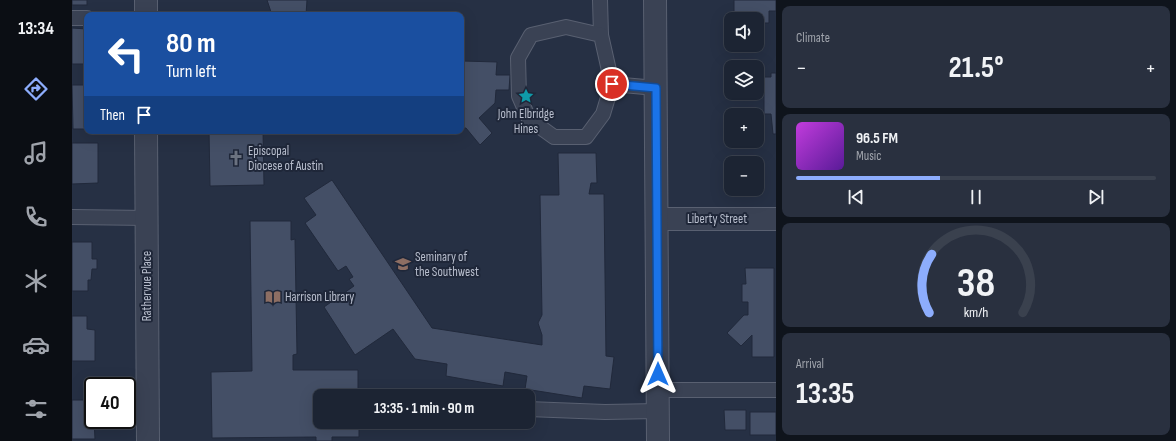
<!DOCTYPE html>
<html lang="en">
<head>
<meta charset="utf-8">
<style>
  body { margin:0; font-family:"Sofia Sans Condensed",sans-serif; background:#29303f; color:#f1f3f6; height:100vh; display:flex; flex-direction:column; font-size:15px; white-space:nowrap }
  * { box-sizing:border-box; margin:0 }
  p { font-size:13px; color:#a0a4ac }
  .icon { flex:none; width:22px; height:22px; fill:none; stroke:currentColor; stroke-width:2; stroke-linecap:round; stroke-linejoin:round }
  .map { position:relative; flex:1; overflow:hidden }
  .panel { display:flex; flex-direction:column; gap:6px; padding:6px; background:#0f141c; width:400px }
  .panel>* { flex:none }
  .top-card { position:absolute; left:12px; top:12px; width:380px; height:122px; border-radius:8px; box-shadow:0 4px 16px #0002,0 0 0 1px #3a414e; background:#1a4fa0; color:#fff; overflow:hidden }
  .fabs { position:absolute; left:652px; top:12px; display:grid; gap:8px }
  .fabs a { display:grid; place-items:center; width:40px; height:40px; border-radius:8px; background:#1c2433; box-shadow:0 4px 16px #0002,0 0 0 1px #3a414e; font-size:20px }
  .speed { position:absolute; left:12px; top:377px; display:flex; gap:8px; font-size:20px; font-weight:700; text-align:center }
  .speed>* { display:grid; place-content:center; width:52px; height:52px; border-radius:50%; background:#1c2433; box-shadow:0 4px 16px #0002,0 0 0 1px #3a414e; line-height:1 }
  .speed .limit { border:2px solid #111; border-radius:6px; background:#fff; color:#111 }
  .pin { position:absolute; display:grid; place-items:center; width:34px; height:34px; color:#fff; margin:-17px; border:2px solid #fff; border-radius:50%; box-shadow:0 1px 4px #0007 }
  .me { position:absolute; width:44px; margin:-22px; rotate:0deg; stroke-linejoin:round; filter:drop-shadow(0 0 3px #0008) }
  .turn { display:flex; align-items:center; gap:14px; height:84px; padding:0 16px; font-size:18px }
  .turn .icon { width:52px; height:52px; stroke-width:2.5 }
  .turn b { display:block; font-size:28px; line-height:34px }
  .then { display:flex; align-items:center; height:38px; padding:0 16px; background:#0003; gap:8px; font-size:15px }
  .big { font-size:30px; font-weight:700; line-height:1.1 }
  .panel .card { flex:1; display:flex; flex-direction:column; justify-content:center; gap:6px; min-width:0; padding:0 14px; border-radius:8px; background:#29303f }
  .panel .dial { align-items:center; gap:0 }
  .dial svg { height:104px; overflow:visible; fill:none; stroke:#3a414e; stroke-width:7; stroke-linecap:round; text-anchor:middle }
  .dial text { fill:#f1f3f6; stroke:none }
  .song { display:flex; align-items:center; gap:12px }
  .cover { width:48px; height:48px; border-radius:6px; background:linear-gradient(135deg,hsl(290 70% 55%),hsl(270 70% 35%)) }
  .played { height:4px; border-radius:2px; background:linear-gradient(90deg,#8dadfd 40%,#3a414e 40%) }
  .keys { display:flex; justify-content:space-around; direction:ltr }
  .heat { display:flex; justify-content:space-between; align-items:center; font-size:22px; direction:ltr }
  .trip { position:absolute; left:241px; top:389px; width:222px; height:40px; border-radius:8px; background:#1c2433; box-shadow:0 4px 16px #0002,0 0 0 1px #3a414e; font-weight:700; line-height:40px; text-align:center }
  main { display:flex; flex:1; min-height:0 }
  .tab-bar { display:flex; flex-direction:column; width:72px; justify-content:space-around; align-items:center; background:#0b0e14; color:#a0a4ac }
  .tab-bar .icon { width:28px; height:28px }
  .tab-bar .active { color:#8dadfd }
  .tab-bar b { font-size:18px; color:#f1f3f6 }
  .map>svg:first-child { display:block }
</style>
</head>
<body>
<main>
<nav class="tab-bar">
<b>13:34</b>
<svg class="icon active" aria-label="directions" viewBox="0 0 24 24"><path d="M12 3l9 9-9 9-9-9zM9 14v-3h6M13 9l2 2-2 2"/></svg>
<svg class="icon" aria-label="music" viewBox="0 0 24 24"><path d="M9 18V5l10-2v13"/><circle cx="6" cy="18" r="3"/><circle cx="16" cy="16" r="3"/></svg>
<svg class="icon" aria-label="phone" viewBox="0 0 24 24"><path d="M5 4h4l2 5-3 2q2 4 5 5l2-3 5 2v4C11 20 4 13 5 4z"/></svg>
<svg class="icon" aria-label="climate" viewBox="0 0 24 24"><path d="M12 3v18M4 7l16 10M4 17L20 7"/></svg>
<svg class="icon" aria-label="car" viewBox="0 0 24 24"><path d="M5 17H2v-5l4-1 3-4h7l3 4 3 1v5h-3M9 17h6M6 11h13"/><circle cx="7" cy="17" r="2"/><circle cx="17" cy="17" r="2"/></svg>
<svg class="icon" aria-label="filters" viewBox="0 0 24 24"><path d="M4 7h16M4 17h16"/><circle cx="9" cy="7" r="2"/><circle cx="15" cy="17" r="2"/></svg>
</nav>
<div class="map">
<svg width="704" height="441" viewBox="0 0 704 441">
  <rect width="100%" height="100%" fill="#263044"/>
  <g fill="#444f66" stroke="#21293b">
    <rect x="0" y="0" width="15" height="5"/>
    <path d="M 195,0 L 235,0 L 234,15 L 200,15 Z"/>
    <path d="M 662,0 L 704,0 L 704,11 L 697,11 L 697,23 L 685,23 L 685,19 L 662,19 Z"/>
    <path d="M 0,28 L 15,29 L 15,64 L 0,64 Z"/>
    <path d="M 389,56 L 391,56 L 391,61 L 425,62 L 424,75 L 438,75 L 437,90 L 424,90 L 423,103 L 407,118 L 420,133 L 408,145 L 394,128 L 389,128 Z"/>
    <path d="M 699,73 L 704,73 L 704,134 L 701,134 L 699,114 L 692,114 L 692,77 L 699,77 Z"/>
    <path d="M 0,85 L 15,85 L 14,129 L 1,129 Z"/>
    <path d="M 137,131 L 191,131 L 192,185 L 138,186 Z"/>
    <path d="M 0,143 L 26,143 L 26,183 L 0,184 Z"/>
    <path d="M 486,153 L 524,153 L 525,183 L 519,183 L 517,194 L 532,194 L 534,356 L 542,357 L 538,389 L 512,386 L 510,398 L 453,389 L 455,376 L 433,372 L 431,386 L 374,376 L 375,364 L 343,359 L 321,329 L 283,355 L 252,307 L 282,286 L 277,279 L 281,277 L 274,266 L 266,271 L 233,223 L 244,215 L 232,198 L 260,180 L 360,328 L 470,345 L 470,335 L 466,323 L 470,315 L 468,195 L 487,195 Z"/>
    <path d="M 178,221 L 219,221 L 219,240 L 223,239 L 225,354 L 221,355 L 221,370 L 286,370 L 286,392 L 296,392 L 296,396 L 248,396 L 248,422 L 287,422 L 287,437 L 260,437 L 260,441 L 244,441 L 244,437 L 140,438 L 139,372 L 180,371 Z"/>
    <path d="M 0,242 L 20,242 L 20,259 L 25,259 L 25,269 L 20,269 L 19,280 L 16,280 L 16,291 L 0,291 Z"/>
    <path d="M 673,268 L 702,268 L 702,357 L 680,357 L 680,335 L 669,346 L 655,333 L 672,315 L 676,315 L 676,302 L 670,302 L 670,284 L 674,284 Z"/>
    <path d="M 0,316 L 15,316 L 15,329 L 23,330 L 23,361 L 0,361 Z"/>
    <path d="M 0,400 L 21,400 L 23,439 L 0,439 Z"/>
    <path d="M 652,410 L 674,410 L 674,430 L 653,430 Z"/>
    <rect x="678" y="412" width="26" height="23"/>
  </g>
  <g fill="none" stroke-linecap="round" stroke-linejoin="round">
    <defs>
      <g id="service">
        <path d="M 528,0 L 529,35"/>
        <path d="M 0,18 L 15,18"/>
        <path d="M 540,84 L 529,35 L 494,27 L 459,35 L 446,58 L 447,96 L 457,119 L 482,137 L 514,137 L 531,114 L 540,84 L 584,88"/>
        <path d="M 0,217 L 75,218"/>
        <path d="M 586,390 L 704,390"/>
        <path d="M 456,409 L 533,412 L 586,411"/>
      </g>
      <g id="minor">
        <path d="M 74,0 L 74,15"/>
        <path d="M 74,131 L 76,441"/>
        <path d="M 585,219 L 704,219"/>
      </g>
      <path id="tertiary" d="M 583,0 L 586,441"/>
    </defs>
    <use href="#service" stroke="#596071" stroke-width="16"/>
    <use href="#minor" stroke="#596071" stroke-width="24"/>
    <use href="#tertiary" stroke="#596071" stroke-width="24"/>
    <use href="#service" stroke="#3a4254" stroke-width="14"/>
    <use href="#minor" stroke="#3a4254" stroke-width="22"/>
    <use href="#tertiary" stroke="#3a4254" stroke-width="22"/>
  </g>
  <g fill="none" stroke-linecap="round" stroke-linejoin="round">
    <defs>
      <path id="route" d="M 540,84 L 584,88 L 586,374"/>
    </defs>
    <use href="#route" stroke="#114b97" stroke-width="10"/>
    <use href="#route" stroke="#1a73e8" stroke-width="7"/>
  </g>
  <defs>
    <symbol id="sight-bare" viewBox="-9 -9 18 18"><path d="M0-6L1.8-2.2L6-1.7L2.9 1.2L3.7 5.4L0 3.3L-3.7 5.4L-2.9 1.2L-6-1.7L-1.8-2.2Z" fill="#0f9aa8" stroke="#1f2739" stroke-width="2.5" paint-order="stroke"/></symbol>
    <symbol id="church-bare" viewBox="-9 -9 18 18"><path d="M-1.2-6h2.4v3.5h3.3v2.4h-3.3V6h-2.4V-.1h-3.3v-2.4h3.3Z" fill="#6b7280" stroke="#1f2739" stroke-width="2.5" paint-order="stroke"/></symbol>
    <symbol id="university-bare" viewBox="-9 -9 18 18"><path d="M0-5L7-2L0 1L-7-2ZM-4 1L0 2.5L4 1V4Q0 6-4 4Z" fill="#8d6e63" stroke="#1f2739" stroke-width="2.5" paint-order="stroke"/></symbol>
    <symbol id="library-bare" viewBox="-9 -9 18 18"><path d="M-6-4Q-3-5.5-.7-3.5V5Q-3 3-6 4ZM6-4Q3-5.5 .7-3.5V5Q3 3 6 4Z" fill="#8d6e63" stroke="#1f2739" stroke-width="2.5" paint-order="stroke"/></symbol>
  </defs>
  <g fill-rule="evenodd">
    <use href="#sight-bare" x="443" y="85" width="22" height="22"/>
    <use href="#church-bare" x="153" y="147" width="22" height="22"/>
    <use href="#university-bare" x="320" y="253" width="22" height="22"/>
    <use href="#library-bare" x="190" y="286" width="22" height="22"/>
  </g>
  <g text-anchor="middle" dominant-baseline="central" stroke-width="4" stroke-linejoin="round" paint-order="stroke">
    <g font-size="13" fill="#b8becd" stroke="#1f2739" text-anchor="start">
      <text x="454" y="114" text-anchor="middle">John Elbridge<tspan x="454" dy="15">Hines</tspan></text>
      <text x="176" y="151">Episcopal<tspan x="176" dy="15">Diocese of Austin</tspan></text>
      <text x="343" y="257">Seminary of<tspan x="343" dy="15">the Southwest</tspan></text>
      <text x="213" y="297">Harrison Library</text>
    </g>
    <g font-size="13" fill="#b8becd" stroke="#1f2739">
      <text x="645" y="219">Liberty Street</text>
      <text transform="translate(75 286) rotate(-90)">Rathervue Place</text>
    </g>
  </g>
</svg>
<div class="fabs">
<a><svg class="icon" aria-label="sound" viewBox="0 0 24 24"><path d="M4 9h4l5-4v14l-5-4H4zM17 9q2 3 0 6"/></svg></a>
<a><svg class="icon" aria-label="layers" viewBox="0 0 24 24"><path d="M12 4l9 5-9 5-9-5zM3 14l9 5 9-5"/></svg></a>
<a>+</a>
<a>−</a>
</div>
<div class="speed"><div class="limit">40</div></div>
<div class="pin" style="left:540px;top:84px;background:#d93025"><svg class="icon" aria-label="arrive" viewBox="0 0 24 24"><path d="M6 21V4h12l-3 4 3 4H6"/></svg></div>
<svg class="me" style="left:586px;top:374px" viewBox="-20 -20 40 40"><path d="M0-17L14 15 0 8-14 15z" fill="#1a73e8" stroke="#fff" stroke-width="4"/></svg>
<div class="trip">13:35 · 1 min · 90 m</div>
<div class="top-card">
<div class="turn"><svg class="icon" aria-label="left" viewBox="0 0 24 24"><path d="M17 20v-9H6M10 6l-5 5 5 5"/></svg><div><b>80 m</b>Turn left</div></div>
<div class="then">Then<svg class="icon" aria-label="arrive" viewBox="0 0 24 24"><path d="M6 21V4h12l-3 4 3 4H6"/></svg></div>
</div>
</div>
<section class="panel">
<div class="card"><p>Climate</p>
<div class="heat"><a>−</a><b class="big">21.5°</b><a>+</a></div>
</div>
<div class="card">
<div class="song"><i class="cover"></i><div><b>96.5 FM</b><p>Music</p></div></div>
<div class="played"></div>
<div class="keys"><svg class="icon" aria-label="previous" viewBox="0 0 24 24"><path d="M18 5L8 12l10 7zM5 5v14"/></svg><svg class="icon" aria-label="pause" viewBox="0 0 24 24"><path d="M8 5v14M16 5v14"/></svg><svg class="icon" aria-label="next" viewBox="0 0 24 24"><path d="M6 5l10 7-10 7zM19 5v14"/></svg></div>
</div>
<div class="card dial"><svg viewBox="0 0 100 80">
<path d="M14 69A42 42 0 1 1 86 69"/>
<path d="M14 69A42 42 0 0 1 16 24" stroke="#8dadfd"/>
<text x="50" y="56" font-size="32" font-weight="700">38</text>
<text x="50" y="72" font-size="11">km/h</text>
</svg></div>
<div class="card"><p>Arrival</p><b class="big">13:35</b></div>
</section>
</main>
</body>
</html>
